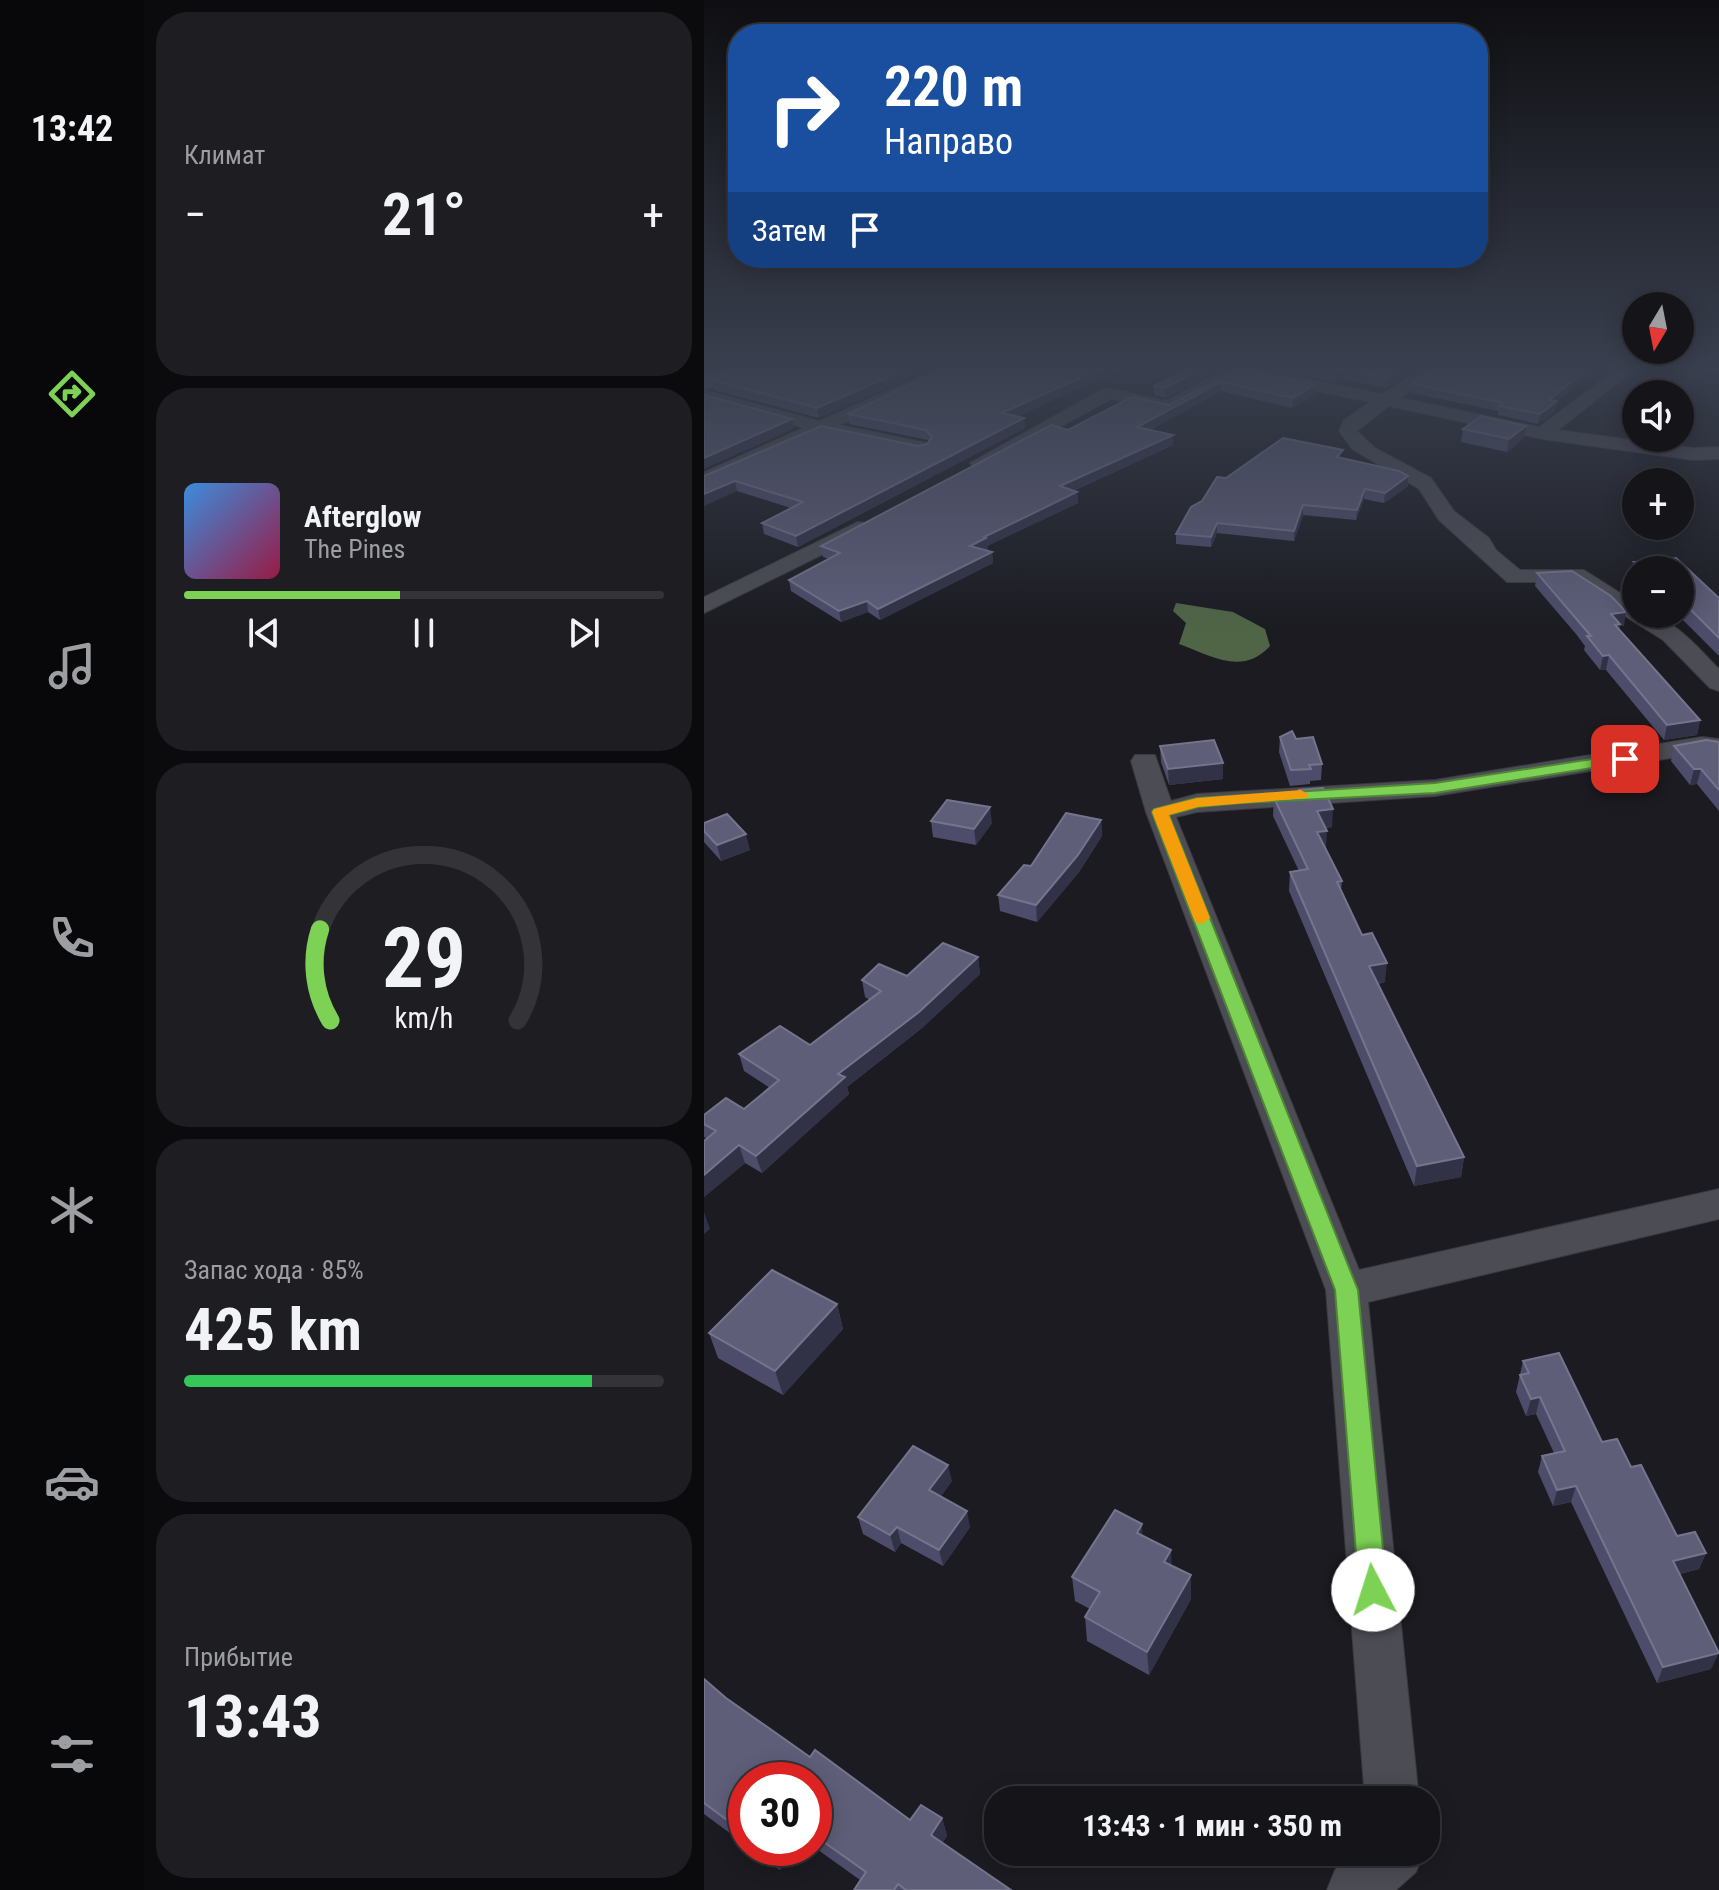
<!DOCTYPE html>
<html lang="ru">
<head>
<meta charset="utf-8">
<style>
  body { margin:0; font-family:"Roboto Condensed",sans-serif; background:#1d1d22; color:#f1f3f6; height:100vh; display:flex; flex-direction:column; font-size:30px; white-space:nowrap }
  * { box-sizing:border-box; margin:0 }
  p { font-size:26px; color:#9d9ea2 }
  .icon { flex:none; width:44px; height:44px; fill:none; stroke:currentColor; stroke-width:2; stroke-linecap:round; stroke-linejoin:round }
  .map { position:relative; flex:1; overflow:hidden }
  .panel { display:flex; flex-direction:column; gap:12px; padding:12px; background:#0b0b0e; width:560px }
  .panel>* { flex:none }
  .hud { position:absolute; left:24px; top:24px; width:760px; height:244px; border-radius:32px; box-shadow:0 4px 20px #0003,0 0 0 2px #333338; background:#1a4fa0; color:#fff; overflow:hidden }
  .needle { width:52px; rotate:190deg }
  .buttons { position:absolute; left:918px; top:292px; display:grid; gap:16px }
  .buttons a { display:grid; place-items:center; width:72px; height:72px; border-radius:50%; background:#141419; box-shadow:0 4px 20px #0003,0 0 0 2px #333338; font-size:40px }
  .speed { position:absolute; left:24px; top:1762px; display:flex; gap:16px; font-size:40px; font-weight:700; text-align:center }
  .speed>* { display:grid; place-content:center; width:104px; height:104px; border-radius:50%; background:#141419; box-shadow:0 4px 20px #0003,0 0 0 2px #333338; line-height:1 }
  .speed .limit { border:12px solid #d22; background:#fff; color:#111 }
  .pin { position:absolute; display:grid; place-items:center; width:68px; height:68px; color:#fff; margin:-34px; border-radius:16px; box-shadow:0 4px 12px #0006 }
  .me { position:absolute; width:88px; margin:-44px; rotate:355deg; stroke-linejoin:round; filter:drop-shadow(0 0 6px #0008) }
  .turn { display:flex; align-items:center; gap:28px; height:168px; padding:0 24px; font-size:36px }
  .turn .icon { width:104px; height:104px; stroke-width:2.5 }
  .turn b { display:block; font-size:56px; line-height:68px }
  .then { display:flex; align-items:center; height:76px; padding:0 24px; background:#0003; gap:16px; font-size:30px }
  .big { font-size:60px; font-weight:700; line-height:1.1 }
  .panel .widget { flex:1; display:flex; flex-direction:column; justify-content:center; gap:12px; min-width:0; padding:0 28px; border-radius:32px; background:#1d1d22 }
  .panel .dial { align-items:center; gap:0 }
  .dial svg { height:208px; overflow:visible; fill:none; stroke:#333338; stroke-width:7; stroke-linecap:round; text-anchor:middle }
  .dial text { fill:#f1f3f6; stroke:none }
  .song { display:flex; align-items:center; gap:24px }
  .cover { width:96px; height:96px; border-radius:12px; background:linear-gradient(135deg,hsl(210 70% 55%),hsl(340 70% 35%)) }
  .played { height:8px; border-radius:4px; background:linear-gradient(90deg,#7dd154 45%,#333338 45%) }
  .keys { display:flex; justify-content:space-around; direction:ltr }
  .heat { display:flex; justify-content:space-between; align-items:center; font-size:44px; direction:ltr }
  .charge { height:12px; border-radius:6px; background:linear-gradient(90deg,#34c759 85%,#333338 0) }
  .trip { position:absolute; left:280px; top:1786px; width:456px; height:80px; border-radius:32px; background:#141419; box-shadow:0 4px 20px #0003,0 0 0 2px #333338; font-weight:700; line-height:80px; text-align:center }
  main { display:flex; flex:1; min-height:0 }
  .tab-bar { display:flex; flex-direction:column; width:144px; justify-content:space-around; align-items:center; background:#08080a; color:#9d9ea2 }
  .tab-bar .icon { width:56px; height:56px }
  .tab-bar .current { color:#7dd154 }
  .tab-bar b { font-size:36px; color:#f1f3f6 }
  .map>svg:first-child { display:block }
</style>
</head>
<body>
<main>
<nav class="tab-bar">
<b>13:42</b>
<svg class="icon current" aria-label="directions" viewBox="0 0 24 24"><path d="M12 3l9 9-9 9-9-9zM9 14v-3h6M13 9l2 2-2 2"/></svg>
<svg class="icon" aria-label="music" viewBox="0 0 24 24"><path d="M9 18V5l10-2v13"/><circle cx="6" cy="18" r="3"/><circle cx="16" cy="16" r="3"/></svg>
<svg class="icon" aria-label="phone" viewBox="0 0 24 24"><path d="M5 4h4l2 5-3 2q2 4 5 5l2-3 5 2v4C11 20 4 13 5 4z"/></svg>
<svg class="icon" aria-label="climate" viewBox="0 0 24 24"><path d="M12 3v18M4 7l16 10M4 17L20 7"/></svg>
<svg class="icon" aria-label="car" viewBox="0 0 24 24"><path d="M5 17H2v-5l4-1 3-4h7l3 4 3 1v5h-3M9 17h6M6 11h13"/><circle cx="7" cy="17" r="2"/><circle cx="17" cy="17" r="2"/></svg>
<svg class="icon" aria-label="filters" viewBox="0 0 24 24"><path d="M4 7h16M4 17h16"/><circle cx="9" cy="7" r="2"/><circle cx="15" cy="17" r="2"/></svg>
</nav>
<section class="panel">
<div class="widget"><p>Климат</p>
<div class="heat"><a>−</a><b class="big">21°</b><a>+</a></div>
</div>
<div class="widget">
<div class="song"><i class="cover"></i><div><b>Afterglow</b><p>The Pines</p></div></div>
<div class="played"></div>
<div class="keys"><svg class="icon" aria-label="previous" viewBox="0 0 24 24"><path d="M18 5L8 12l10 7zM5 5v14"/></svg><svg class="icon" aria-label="pause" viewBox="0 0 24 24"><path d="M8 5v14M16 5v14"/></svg><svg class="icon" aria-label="next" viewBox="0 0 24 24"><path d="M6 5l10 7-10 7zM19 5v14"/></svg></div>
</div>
<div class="widget dial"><svg viewBox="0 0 100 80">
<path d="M14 69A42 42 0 1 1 86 69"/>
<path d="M14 69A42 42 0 0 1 10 34" stroke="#7dd154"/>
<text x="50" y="56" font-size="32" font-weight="700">29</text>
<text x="50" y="72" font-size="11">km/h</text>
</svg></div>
<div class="widget"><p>Запас хода · 85%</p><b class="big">425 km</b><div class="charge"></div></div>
<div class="widget"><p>Прибытие</p><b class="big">13:43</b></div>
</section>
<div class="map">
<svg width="1015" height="1890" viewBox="0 0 1015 1890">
  <rect width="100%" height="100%" fill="#1b1b21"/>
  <path fill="#4f6546" d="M 472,603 L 529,612 L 561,629 L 566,646 C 539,676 507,656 475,644 L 482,623 L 469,611 Z"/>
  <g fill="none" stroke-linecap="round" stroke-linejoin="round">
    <defs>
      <g id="street">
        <path d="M 237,367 L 259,367 L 136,425 L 223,443 L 226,447 L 223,451 L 216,453 L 118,433 L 0,485 L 0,472 L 99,428 L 0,401 L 0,390 L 115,421 Z"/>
        <path d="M 525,367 L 546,367 L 678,394 L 719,367 L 738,367 L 697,398 L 835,427 L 916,367 L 934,367 L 854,430 L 989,448 L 1015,447 L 1015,459 L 989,460 L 838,439 L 685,406 L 653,431 L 671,448 L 727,478 L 750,511 L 785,538 L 792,550 L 816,570 L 880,570 L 932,603 L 932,614 C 968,614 991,645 1015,669 L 1015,691 L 1006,688 L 959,640 L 867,582 L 803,582 L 735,520 L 715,489 L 648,449 L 635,431 L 640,420 L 666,402 L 535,375 L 464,412 L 407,399 L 283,467 L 269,467 L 266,463 L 399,389 L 405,388 L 462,401 Z"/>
        <path d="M 154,522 L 162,523 L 165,528 L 162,533 L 0,613 L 0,597 Z"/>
        <path d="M 998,737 L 1015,739 L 1015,755 L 998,753 L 731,796 L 493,812 L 472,817 L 655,1270 L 1015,1189 L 1015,1219 L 664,1302 L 715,1800 L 661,1800 L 622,1290 L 442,812 L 427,761 L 431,755 L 451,755 L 467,801 L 493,794 L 731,780 Z"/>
        <path d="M 651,1852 L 720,1852 L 712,1872 L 692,1890 L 623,1890 L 631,1870 Z"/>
      </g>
      <path id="secondary" d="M 21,367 L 53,367 L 49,372 L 0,390 L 0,375 Z"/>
    </defs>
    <use href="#street" stroke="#39393e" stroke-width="2"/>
    <use href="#secondary" stroke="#39393e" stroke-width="2"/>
    <use href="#street" fill="#4c4d54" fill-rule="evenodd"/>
    <use href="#secondary" fill="#606083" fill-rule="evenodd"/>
  </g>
  <g fill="#4d4d6b">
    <path d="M 45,367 L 230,367 L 115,418 L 10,390 L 8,380 Z"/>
    <path d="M 244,367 L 422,367 L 312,417 L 320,418 L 321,428 L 94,547 L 60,534 L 58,523 L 87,508 L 33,491 L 0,476 L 223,444 L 225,441 L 224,440 L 145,424 L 144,414 Z"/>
    <path d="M 558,367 L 714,367 L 682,388 L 639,379 L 632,382 Z"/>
    <path d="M 997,367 L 1015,367 L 1015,374 L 996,370 Z"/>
    <path d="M 536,369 L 611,385 L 611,394 L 588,408 L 517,391 L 446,430 L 469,435 L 469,445 L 369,491 L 373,492 L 374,503 L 283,546 L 284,549 L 280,550 L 288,552 L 289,563 L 176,620 L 164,612 L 137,622 L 87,591 L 85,580 L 125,559 L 119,557 L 117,546 L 364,430 L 465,405 Z"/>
    <path d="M 513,370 L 462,398 L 450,395 L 450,386 Z"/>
    <path d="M 709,384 L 853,402 L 851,411 L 834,424 L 794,415 L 794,411 L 708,393 Z"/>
    <path d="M 822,426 L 820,438 L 803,452 L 757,442 L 759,429 Z"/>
    <path d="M 639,458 L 704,486 L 680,503 L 660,499 L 652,520 L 599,515 L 590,541 L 513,533 L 507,547 L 472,544 L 472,534 L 498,501 L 522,478 Z"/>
    <path d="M 972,558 L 1015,598 L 1015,656 L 973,614 L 976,614 L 976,570 L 932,570 L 932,581 L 927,576 L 930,562 Z"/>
    <path d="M 833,573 L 920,626 L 916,626 L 915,629 L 996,720 L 993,735 L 960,740 L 902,670 L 896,670 L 880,650 L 881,646 L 872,634 L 831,586 Z"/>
    <path d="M 576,737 L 592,739 L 618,764 L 617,780 L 606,781 L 606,784 L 586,786 L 575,752 Z"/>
    <path d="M 1015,742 L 1015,811 L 993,784 L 986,785 L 967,761 L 970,746 Z"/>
    <path d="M 456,746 L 519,763 L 519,779 L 465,785 L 457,762 Z"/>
    <path d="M 595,790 L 628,827 L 622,828 L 622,849 L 638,881 L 637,891 L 681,982 L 674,984 L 760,1157 L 757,1177 L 710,1186 L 585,891 L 586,872 L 595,871 L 569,816 L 570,798 L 594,795 Z"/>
    <path d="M 397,820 L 398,836 L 375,872 L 333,922 L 296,911 L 294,895 L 327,866 Z"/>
    <path d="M 227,821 L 288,823 L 272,845 L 229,837 Z"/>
    <path d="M 0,823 L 46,850 L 17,861 L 0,842 Z"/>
    <path d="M 274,957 L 276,974 L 218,1028 L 143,1087 L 145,1094 L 58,1173 L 41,1163 L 0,1197 L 0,1141 L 3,1139 L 0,1137 L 0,1115 L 40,1109 L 66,1088 L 40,1071 L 35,1054 L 106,1045 L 166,1000 L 161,997 L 158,980 L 203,976 Z"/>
    <path d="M 133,1304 L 139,1329 L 79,1395 L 14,1358 L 5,1333 Z"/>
    <path d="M 819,1361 L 898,1442 L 927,1467 L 973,1536 L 1002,1553 L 995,1569 L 976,1574 L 1007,1669 L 953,1683 L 867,1502 L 849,1506 L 834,1472 L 838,1456 L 850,1453 L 832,1414 L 822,1416 L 812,1392 Z"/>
    <path d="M 248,1481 L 237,1496 L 266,1527 L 239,1566 L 197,1543 L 191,1552 L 159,1534 L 154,1517 Z"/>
    <path d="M 438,1535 L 468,1566 L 487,1575 L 487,1599 L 445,1675 L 383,1641 L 381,1617 L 386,1609 L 371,1601 L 368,1577 Z"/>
    <path d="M 0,1679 L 22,1698 L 106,1757 L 206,1820 L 238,1818 L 243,1836 L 238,1843 L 307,1890 L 150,1890 L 156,1880 L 110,1847 L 110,1780 L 42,1780 L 42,1845 L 0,1814 Z"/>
    <path d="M 46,1848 L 91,1848 L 76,1870 Z"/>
  </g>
  <g fill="#323247">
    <path d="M 0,367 L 14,367 L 0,372 Z"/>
    <path d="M 208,367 L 230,367 L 115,418 L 113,408 Z"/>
    <path d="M 401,367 L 422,367 L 299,423 L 298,413 Z"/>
    <path d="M 502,367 L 513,367 L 513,370 L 462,398 L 461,388 Z"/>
    <path d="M 701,367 L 714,367 L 682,388 L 683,378 Z"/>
    <path d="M 886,367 L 896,367 L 853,402 L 851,411 L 834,424 L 836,414 L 845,400 Z"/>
    <path d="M 639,369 L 639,379 L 632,382 L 632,372 Z"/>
    <path d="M 517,382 L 517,391 L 433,437 L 433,427 Z"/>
    <path d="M 611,385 L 611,394 L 588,408 L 589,398 Z"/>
    <path d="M 320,418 L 321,428 L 94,547 L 92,536 Z"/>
    <path d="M 88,419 L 90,429 L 0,469 L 0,458 Z"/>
    <path d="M 822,426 L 820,438 L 803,452 L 805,439 Z"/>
    <path d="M 469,435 L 469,445 L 357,496 L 356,486 Z"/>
    <path d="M 704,476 L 704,486 L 680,503 L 681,493 Z"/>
    <path d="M 31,481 L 33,491 L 0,506 L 0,494 Z"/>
    <path d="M 661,489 L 660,499 L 652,520 L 653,510 Z"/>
    <path d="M 373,492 L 374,503 L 283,546 L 284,549 L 268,557 L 266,546 L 280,537 Z"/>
    <path d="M 599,505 L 599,515 L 590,541 L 590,531 Z"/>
    <path d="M 513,523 L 513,533 L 507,547 L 507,537 Z"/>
    <path d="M 288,552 L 289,563 L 176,620 L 174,609 Z"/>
    <path d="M 163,601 L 164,612 L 137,622 L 135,611 Z"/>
    <path d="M 922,612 L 920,626 L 916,626 L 913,638 L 907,614 Z"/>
    <path d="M 905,655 L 902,670 L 896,670 L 899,656 Z"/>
    <path d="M 996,720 L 993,735 L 960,740 L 963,725 Z"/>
    <path d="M 519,763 L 519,779 L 465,785 L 464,769 Z"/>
    <path d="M 990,769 L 997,769 L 993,784 L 986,785 Z"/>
    <path d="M 286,807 L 288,823 L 272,845 L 270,829 Z"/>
    <path d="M 629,809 L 628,827 L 612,829 L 613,811 Z"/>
    <path d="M 397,820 L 398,836 L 375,872 L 333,922 L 332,905 Z"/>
    <path d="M 623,831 L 622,849 L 613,832 Z"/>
    <path d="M 42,834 L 46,850 L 17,861 L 13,845 Z"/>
    <path d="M 274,957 L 276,974 L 218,1028 L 143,1087 L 145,1094 L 58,1173 L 52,1156 L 134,1074 Z"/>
    <path d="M 683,963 L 681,982 L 663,985 L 665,966 Z"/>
    <path d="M 35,1145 L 41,1163 L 0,1197 L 0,1175 Z"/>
    <path d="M 760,1157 L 757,1177 L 710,1186 L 713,1166 Z"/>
    <path d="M 0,1212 L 6,1229 L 0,1234 Z"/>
    <path d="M 133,1304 L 139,1329 L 79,1395 L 71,1371 Z"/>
    <path d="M 836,1397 L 832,1414 L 822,1416 L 827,1399 Z"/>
    <path d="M 244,1465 L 248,1481 L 229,1507 L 225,1490 Z"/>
    <path d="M 872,1486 L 867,1502 L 849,1506 L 853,1490 Z"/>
    <path d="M 263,1511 L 266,1527 L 239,1566 L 235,1550 Z"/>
    <path d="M 438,1524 L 439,1548 L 433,1533 Z"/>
    <path d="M 193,1527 L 197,1543 L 191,1552 L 186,1535 Z"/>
    <path d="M 467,1550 L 468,1574 L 460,1562 Z"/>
    <path d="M 1002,1553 L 995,1569 L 963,1577 L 969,1561 Z"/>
    <path d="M 487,1575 L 487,1599 L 445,1675 L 443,1652 Z"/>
    <path d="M 1015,1653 L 1007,1669 L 953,1683 L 959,1667 Z"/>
    <path d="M 238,1818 L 243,1836 L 232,1852 L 227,1835 Z"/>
    <path d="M 70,1848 L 91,1848 L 76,1870 L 67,1853 Z"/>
  </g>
  <g fill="#5e5e79" stroke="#74758c" stroke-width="2">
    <path d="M 45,367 L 208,367 L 113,408 L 8,380 Z"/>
    <path d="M 244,367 L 401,367 L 298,413 L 320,418 L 92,536 L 58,523 L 99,502 L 31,481 L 0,494 L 0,476 L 117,426 L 214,446 L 223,444 L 228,437 L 222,430 L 144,414 Z"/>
    <path d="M 488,367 L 502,367 L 461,388 L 450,386 Z"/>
    <path d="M 604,367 L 701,367 L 683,378 L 639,369 L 632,372 Z"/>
    <path d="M 732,367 L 886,367 L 845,400 L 853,401 L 836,414 L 795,406 L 799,403 L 709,384 Z"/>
    <path d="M 536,369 L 611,385 L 589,398 L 517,382 L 433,427 L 469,435 L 356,486 L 373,492 L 280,537 L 282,538 L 266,546 L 288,552 L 174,609 L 163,601 L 135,611 L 85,580 L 136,553 L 117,546 L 347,425 L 364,430 L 428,397 L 465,405 Z"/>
    <path d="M 0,395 L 88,419 L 0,458 Z"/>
    <path d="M 777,416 L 822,426 L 805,439 L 759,429 Z"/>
    <path d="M 579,438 L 639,450 L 633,457 L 695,471 L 704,476 L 681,493 L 661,489 L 653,510 L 599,505 L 590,531 L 513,523 L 507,537 L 472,534 L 487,507 L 498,501 L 513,477 L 522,478 Z"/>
    <path d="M 972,558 L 1015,598 L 1015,638 L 976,599 L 976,570 L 938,570 L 930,562 Z"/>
    <path d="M 868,571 L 907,596 L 922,612 L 907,614 L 916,624 L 911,625 L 996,720 L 963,725 L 905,655 L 899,656 L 883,636 L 887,636 L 833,573 Z"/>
    <path d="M 588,731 L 592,739 L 609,737 L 618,764 L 605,765 L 607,769 L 587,770 L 576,737 Z"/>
    <path d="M 510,740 L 519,763 L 464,769 L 456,746 Z"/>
    <path d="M 1002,740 L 1015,742 L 1015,790 L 997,769 L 990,769 L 970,746 Z"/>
    <path d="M 619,788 L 629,809 L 613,811 L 623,831 L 613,832 L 638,881 L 633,882 L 658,935 L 668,933 L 683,963 L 665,966 L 760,1157 L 713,1166 L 586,872 L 604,869 L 570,798 L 596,794 L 595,790 Z"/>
    <path d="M 243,800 L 286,807 L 270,829 L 227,821 Z"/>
    <path d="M 362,813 L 397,820 L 374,855 L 332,905 L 294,895 L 320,865 L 327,866 Z"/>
    <path d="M 23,814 L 42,834 L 13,845 L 0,831 L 0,823 Z"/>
    <path d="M 239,943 L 274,957 L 215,1012 L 134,1074 L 141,1077 L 52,1156 L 35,1145 L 0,1175 L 0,1141 L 12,1131 L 0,1124 L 0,1115 L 22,1098 L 40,1109 L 75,1080 L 35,1054 L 76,1026 L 106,1045 L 177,991 L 158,980 L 175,964 L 203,976 Z"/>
    <path d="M 68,1270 L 133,1304 L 71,1371 L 5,1333 Z"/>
    <path d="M 855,1353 L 898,1442 L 913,1439 L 927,1467 L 937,1465 L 973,1536 L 991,1532 L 1002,1553 L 969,1561 L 1015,1653 L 959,1667 L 872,1486 L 853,1490 L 838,1456 L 861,1451 L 836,1397 L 827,1399 L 816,1375 L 825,1373 L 819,1361 Z"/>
    <path d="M 209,1446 L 244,1465 L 225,1490 L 263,1511 L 235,1550 L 193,1527 L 186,1535 L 154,1517 Z"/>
    <path d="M 411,1510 L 438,1524 L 433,1533 L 467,1550 L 460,1562 L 487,1575 L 443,1652 L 381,1617 L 396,1592 L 368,1577 Z"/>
    <path d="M 0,1679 L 22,1698 L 106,1757 L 111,1750 L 206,1820 L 217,1805 L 238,1818 L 227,1835 L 307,1890 L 202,1890 L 194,1884 L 190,1890 L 150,1890 L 162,1872 L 110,1835 L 110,1780 L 42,1780 L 42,1834 L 0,1803 Z"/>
    <path d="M 60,1848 L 70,1848 L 67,1853 Z"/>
  </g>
  <linearGradient id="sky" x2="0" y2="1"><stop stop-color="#0f0f12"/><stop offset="0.58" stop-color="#393f4e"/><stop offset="1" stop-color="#393f4e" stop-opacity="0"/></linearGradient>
  <rect width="1015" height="631" fill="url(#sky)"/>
  <path fill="#7dd154" stroke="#518837" stroke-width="2" d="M 921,754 L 926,756 L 926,762 L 731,793 L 537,803 L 494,807 L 465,815 L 654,1290 L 683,1590 L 679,1599 L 669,1603 L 659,1599 L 655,1590 L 631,1290 L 448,812 L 450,809 L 493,798 L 731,783 Z"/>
  <path fill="#f59e0b" d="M 597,790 L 605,795 L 603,798 L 494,807 L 465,815 L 506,918 L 498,924 L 491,922 L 448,812 L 450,809 L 493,798 Z"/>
</svg>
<div class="buttons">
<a><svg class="needle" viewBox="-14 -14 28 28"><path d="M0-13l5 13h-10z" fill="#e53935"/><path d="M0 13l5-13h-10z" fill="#9d9ea2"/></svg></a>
<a><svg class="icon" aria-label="sound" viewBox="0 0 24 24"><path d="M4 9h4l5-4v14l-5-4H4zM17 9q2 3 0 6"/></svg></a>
<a>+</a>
<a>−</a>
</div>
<div class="speed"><div class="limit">30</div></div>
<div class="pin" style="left:921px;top:759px;background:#d93025"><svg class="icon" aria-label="arrive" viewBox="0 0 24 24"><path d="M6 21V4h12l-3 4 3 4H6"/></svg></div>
<svg class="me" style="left:669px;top:1590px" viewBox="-20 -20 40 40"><circle r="19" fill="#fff"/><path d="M0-13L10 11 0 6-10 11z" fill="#7dd154"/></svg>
<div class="trip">13:43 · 1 мин · 350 m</div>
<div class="hud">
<div class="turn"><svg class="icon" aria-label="right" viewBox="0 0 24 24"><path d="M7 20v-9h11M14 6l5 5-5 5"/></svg><div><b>220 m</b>Направо</div></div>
<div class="then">Затем<svg class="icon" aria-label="arrive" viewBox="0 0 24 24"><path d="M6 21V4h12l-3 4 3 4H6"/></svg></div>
</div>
</div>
</main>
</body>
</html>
